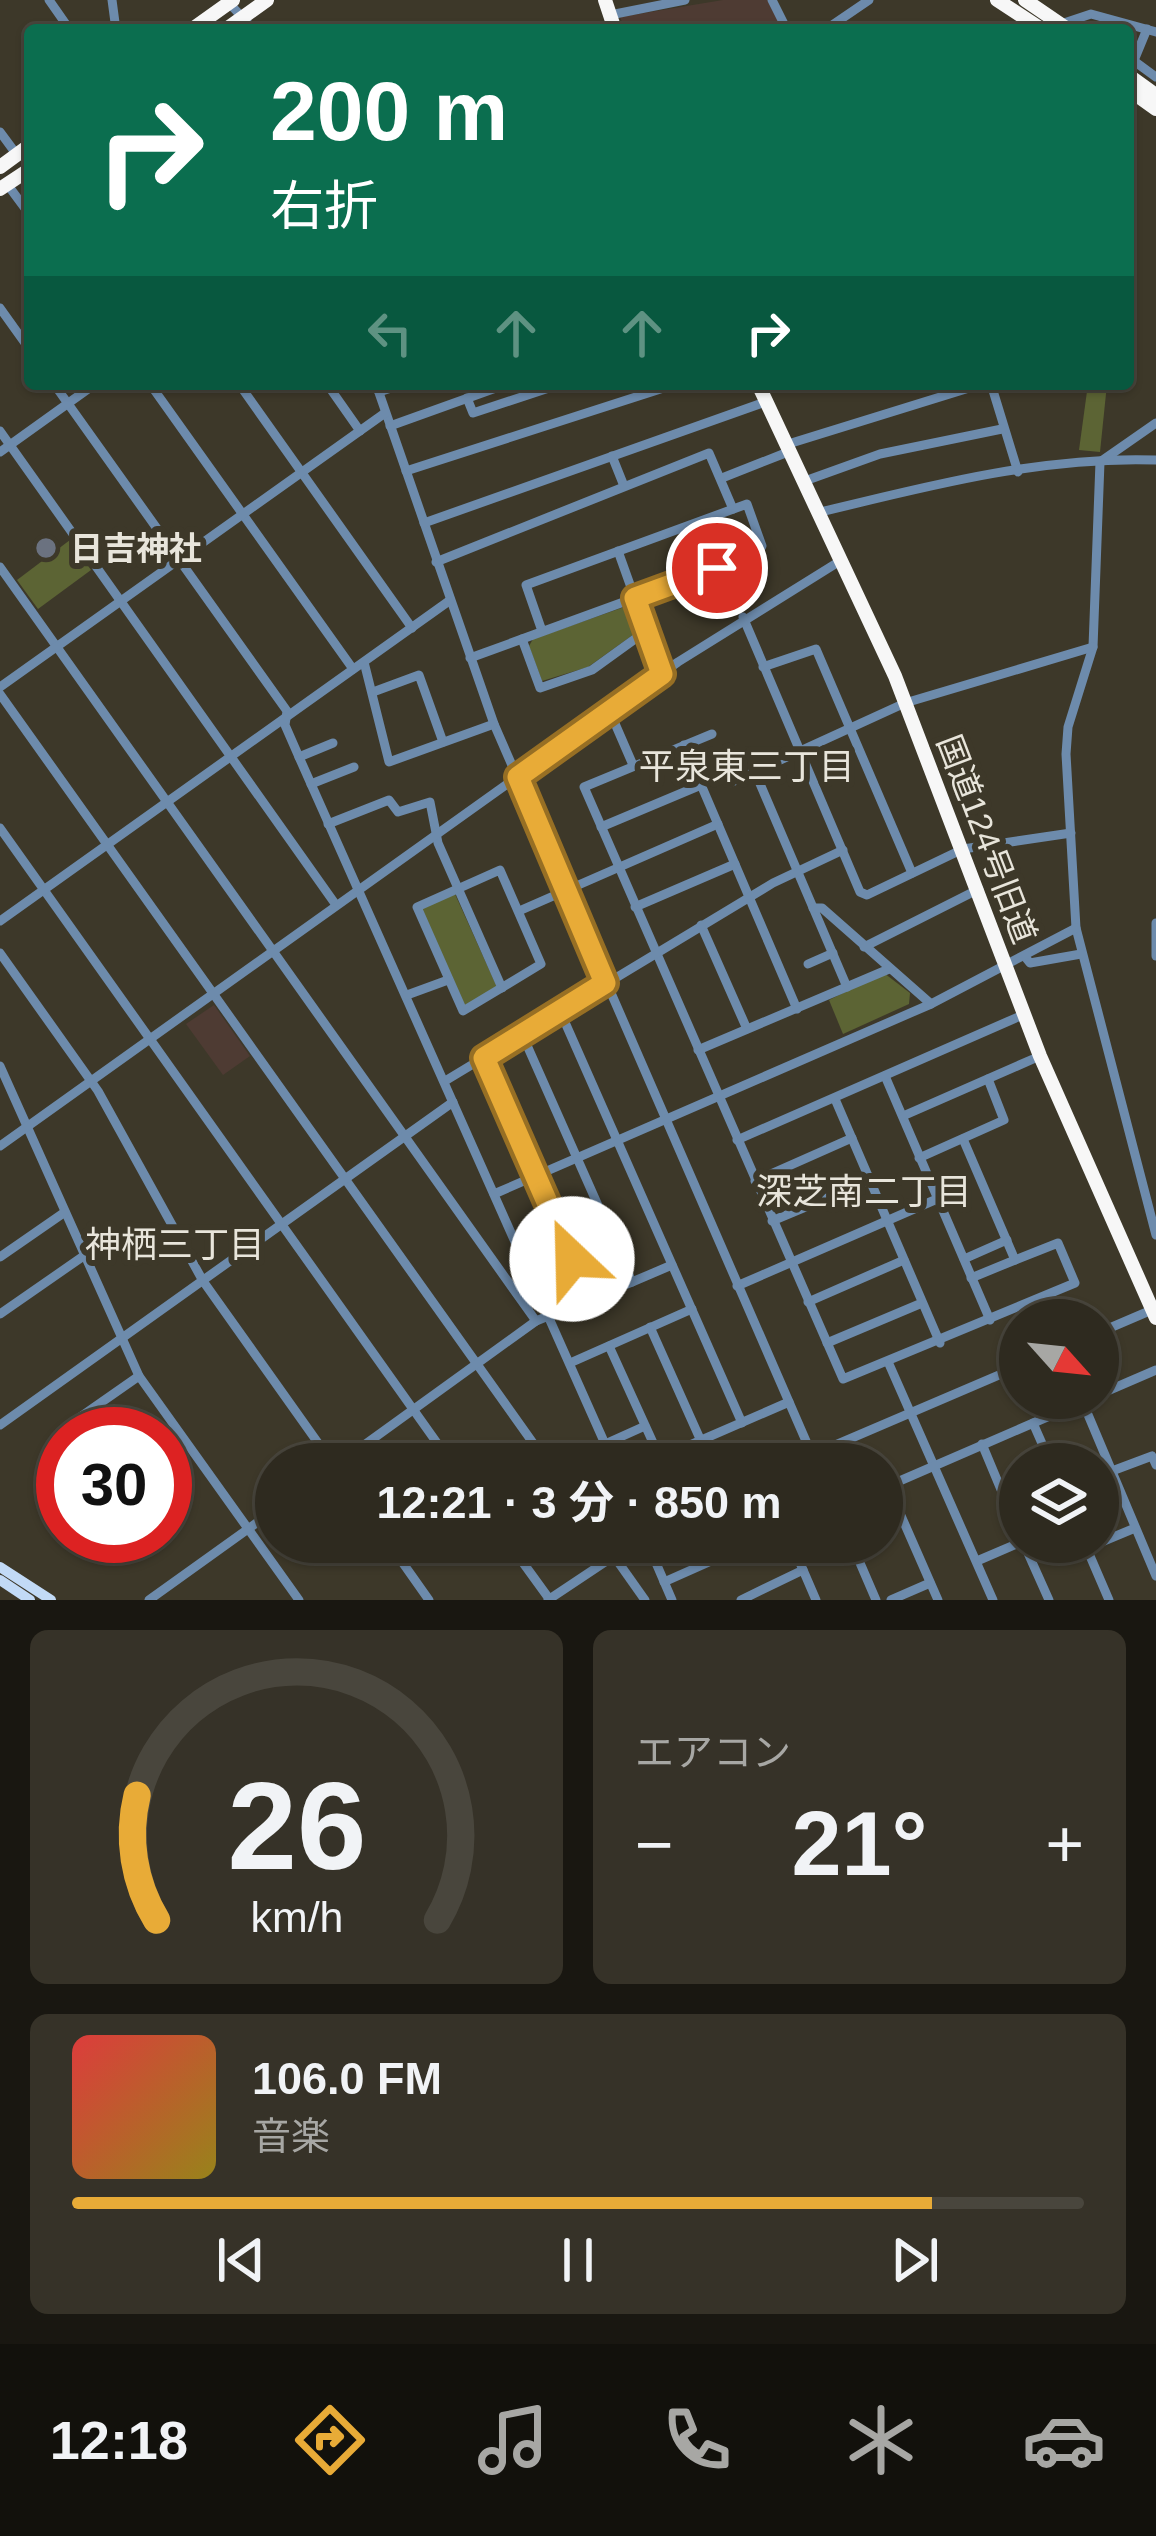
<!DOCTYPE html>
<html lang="ja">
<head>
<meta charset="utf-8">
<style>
  body { margin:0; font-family:Arial,"Noto Sans JP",sans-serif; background:#363228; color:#f1f3f6; height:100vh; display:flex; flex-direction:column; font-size:45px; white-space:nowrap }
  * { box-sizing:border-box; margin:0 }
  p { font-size:39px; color:#a7a7a4 }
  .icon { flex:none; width:66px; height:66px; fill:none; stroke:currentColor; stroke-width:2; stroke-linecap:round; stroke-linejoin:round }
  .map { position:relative; height:1600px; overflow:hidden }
  .drawer { display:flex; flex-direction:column; gap:30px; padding:30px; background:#191711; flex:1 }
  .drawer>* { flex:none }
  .top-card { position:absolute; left:24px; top:24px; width:1110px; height:366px; border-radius:12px; box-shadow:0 3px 9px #0004,0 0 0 3px #49463d; background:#0b6e4f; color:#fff; overflow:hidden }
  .needle { width:78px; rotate:117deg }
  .controls { position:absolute; left:999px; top:1299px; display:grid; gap:24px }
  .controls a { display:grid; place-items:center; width:120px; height:120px; border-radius:50%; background:#2e2a1f; box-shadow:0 3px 9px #0004,0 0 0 3px #49463d; font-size:60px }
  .speed { position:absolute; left:36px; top:1407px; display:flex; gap:24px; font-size:60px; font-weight:700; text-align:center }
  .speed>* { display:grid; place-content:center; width:156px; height:156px; border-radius:50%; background:#2e2a1f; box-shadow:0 3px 9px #0004,0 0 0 3px #49463d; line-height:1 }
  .speed .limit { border:18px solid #d22; background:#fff; color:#111 }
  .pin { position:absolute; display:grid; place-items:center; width:102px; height:102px; color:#fff; margin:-51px; border:6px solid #fff; border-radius:50%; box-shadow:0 3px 12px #0007 }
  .me { position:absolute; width:132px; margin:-66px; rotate:336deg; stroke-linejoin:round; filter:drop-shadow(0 0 9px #0008) }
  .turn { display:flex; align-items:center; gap:42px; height:252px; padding:0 48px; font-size:54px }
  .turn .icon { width:156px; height:156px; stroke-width:2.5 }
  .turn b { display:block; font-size:84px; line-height:102px }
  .lanes { display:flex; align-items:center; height:114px; padding:0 48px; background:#0003; justify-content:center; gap:60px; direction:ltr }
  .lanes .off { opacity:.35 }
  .big { font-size:90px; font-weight:700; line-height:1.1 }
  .drawer .tile { flex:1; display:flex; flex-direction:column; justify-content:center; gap:18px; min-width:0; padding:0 42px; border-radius:18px; background:#363228 }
  .drawer .dial { align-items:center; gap:0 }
  .dial svg { height:312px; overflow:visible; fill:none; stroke:#49463d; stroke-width:7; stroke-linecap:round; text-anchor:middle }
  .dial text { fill:#f1f3f6; stroke:none }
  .song { display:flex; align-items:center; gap:36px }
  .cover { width:144px; height:144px; border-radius:18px; background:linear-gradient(135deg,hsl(0 70% 55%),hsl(50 70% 35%)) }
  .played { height:12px; border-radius:6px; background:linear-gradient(90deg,#e8ab37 85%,#49463d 85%) }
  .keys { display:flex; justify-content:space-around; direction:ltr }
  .heat { display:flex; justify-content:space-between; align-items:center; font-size:66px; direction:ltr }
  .drawer .tiles { flex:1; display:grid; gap:30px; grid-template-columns:1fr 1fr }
  .tile:last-child { grid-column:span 2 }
  .trip { position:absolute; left:255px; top:1443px; width:648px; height:120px; border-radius:60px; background:#2e2a1f; box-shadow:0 3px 9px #0004,0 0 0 3px #49463d; font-weight:700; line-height:120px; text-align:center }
  .dock { display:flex; height:192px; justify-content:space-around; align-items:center; background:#12110c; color:#a7a7a4 }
  .dock .icon { width:84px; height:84px }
  .dock .current { color:#e8ab37 }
  .dock b { font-size:54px; color:#f1f3f6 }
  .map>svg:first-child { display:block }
</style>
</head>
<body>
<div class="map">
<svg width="1156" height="1600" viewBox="0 0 1156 1600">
  <rect width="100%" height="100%" fill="#3d3829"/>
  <g fill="#4e3b33">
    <path d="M 723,0 L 770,0 L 785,30 L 625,30 L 620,17 Z"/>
    <path d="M 214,1005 L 250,1056 L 223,1075 L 186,1024 Z"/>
  </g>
  <g fill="#5c6434">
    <path d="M 1088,384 L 1107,384 L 1100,452 L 1079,450 Z"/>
    <path d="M 70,540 L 91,570 L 38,609 L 17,580 Z"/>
    <path d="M 630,605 L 641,629 L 588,667 L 542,681 L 529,646 L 533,639 Z"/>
    <path d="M 455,894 L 497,987 L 465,1006 L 421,909 Z"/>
    <path d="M 884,973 L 910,993 L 909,1004 L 843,1034 L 829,1000 Z"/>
  </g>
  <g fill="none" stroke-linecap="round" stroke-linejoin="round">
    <g stroke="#6d8bac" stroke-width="9">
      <path d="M 49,0 L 70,30"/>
      <path d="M 112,0 L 116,30"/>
      <path d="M 772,0 L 787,30"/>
      <path d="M 229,3 L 254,30"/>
      <path d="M 610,15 L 685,0"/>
      <path d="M 1058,25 L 1091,14 L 1156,32"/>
      <path d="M 825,30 L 869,0"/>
      <path d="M 1134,61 L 1156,77"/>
      <path d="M 1128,75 L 1147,29"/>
      <path d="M 0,132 L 17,155"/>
      <path d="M 7,184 L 30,215"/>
      <path d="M 0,308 L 30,350"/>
      <path d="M 54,384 L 287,711 L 285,725 L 299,757 L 614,1464"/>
      <path d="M 150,384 L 353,669"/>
      <path d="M 239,384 L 412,628"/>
      <path d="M 327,384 L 360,431"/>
      <path d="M 376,384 L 494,724 L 816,1464"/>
      <path d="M 991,384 L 1018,472"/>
      <path d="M 379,392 L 403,384"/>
      <path d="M 467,398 L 473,413 L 561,384"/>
      <path d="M 1156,423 L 1100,462 L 1093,647 L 1068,727 L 1066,754 L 1076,928 L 1156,1235"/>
      <path d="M 390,426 L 507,384"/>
      <path d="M 0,431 L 336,905"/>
      <path d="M 785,445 L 982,384"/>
      <path d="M 0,452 L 95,384"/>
      <path d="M 612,456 L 624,486"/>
      <path d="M 406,471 L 676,384"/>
      <path d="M 722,478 L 788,452"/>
      <path d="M 802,482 L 880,454 L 1002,429"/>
      <path d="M 817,513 C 927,486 1042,456 1156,460"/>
      <path d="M 424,523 L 765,402"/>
      <path d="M 618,551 L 662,674"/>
      <path d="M 436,562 L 709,453 L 733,509"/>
      <path d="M 0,567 L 536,1321"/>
      <path d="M 743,617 L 860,892 L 867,895 L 963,849 L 1071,833"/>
      <path d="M 522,639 L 540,688 L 592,670 L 646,631"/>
      <path d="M 470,658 L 758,553 L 762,546 L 747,504 L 526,585 L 542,631"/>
      <path d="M 364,662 L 389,762 L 494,724"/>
      <path d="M 763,667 L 816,649 L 912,873"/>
      <path d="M 0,687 L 385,413"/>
      <path d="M 373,692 L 419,675 L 443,742"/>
      <path d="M 0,694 L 548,1464"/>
      <path d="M 610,712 L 633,765"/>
      <path d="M 712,734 L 584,787 L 843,1379 L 1075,1283 L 1058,1243 L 1015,1260"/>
      <path d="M 684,745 L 797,1009"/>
      <path d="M 299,757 L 333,743"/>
      <path d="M 755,772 L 847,987"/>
      <path d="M 730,783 L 905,703 L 1093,647"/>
      <path d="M 311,784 L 354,767"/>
      <path d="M 328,824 L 389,800 L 398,812 L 430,802 L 438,843 L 502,988"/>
      <path d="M 601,827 L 701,785"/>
      <path d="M 0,828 L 452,1464"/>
      <path d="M 500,870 L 541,964 L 463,1011 L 417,907 Z"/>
      <path d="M 635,907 L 735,864"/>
      <path d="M 813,908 L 822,908 L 931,1004"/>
      <path d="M 519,911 L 718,824"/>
      <path d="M 0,921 L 449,601"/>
      <path d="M 1156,923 L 1156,956"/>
      <path d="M 701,925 L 747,1029"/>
      <path d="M 864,947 L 979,889"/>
      <path d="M 0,953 L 98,1091 L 203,1281 L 333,1464"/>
      <path d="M 1026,958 L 1030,963 L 1081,954"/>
      <path d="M 808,964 L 833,953"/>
      <path d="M 407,995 L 448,980"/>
      <path d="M 560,1011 L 742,1423"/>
      <path d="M 698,1050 L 889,969"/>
      <path d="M 484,1057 L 590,1300"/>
      <path d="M 0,1066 L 139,1376 L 299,1600"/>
      <path d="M 885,1076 L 990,1320"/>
      <path d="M 445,1081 L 773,883 L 843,850"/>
      <path d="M 835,1099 L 940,1343"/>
      <path d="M 903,1116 L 1040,1056"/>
      <path d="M 963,1139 L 1015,1260 L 971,1278"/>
      <path d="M 737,1140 L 1025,1014"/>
      <path d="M 0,1146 L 678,662 L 840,561"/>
      <path d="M 919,1158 L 1004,1120 L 988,1079"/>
      <path d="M 755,1181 L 852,1138"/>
      <path d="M 494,1194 L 931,1004 L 1076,928"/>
      <path d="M 772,1221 L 870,1180"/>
      <path d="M 0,1257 L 65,1212"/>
      <path d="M 964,1259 L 1007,1240"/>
      <path d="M 632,1282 L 672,1265"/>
      <path d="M 737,1286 L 937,1199"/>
      <path d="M 1039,1300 L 1048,1320"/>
      <path d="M 808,1302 L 904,1260"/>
      <path d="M 0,1314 L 85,1255"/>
      <path d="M 650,1327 L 701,1441"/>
      <path d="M 1098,1333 L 1154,1309"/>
      <path d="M 827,1343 L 922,1303"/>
      <path d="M 609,1346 L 660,1458 L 789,1402"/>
      <path d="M 570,1363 L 692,1309"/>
      <path d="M 889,1364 L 993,1600"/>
      <path d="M 1098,1395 L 1156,1370"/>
      <path d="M 1081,1398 L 1156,1576"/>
      <path d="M 1033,1423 L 1051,1464"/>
      <path d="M 0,1425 L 453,1102"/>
      <path d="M 66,1427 L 139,1376"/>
      <path d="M 605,1444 L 645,1426"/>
      <path d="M 982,1444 L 1020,1535"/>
      <path d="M 338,1464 L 536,1321 L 632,1282 L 522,1034"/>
      <path d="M 791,1464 L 1020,1366"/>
      <path d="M 1112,1471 L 1152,1456 L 1156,1465"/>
      <path d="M 388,1542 L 429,1600"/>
      <path d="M 508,1542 L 550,1600"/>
      <path d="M 604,1542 L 645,1600"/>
      <path d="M 647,1542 L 672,1600"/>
      <path d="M 791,1542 L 816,1600"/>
      <path d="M 851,1542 L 876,1600"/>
      <path d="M 1023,1542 L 1049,1600"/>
      <path d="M 1084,1542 L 1109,1600"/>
      <path d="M 1087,1548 L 1135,1528"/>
      <path d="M 977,1561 L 1021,1542"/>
      <path d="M 664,1582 L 754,1542"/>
      <path d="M 149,1600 L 276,1509"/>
      <path d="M 548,1600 L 635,1542"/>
      <path d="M 741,1600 L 803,1570"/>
      <path d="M 891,1600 L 930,1583"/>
      <path d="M 938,1600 L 888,1486 L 1091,1398"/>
    </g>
    <g stroke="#c2daf6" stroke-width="10">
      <path d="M 0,1567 L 51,1600"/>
      <path d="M 0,1580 L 30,1600"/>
    </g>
    <g stroke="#f7f7f7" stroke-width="14">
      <path d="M 605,0 L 615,30"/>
      <path d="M 997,0 L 1043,30"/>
      <path d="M 1025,0 L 1069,30"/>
      <path d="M 191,30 L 233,0"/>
      <path d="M 225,30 L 267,0"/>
      <path d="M 1128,75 L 1156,95"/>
      <path d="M 1128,89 L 1156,109"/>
      <path d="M 0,167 L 30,145"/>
      <path d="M 0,189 L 30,169"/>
      <path d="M 758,384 L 895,676 L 1040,1056 L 1156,1318"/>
    </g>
  </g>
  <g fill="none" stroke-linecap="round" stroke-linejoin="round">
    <defs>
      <path id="route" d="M 572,1259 L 484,1058 L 605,983 L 518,777 L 662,674 L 635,598 L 717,568"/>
    </defs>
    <use href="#route" stroke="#976f24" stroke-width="30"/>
    <use href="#route" stroke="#e8ab37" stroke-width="21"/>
  </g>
  <circle fill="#6b7280" stroke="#3d3829" stroke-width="4.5" cx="46" cy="548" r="12"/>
  <g text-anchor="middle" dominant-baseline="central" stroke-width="12" stroke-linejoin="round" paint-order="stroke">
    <g font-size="33" font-weight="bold" fill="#e8e5db" stroke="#3d3829" text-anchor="start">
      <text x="70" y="548">日吉神社</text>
    </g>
    <g font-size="33" fill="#e8e5db" stroke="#3d3829">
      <text transform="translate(987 839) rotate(69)">国道124号旧道</text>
    </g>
    <g font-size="36" fill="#e8e5db" stroke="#3d3829">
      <text x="747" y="766">平泉東三丁目</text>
      <text x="864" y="1191">深芝南二丁目</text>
      <text x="175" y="1244">神栖三丁目</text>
    </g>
  </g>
</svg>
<div class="controls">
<a><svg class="needle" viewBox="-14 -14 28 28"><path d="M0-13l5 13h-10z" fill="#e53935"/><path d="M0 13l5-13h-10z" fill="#a7a7a4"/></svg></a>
<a><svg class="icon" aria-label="layers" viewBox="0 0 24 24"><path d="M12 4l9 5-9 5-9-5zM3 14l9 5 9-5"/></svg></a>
</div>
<div class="speed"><div class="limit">30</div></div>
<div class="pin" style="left:717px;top:568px;background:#d93025"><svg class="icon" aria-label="arrive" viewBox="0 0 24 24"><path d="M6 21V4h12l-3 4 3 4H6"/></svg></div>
<svg class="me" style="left:572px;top:1259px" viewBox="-20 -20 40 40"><circle r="19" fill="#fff"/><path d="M0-13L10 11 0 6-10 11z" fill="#e8ab37"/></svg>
<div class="trip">12:21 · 3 分 · 850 m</div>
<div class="top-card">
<div class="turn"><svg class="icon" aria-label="right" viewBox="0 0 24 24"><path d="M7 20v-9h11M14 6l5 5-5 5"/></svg><div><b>200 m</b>右折</div></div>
<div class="lanes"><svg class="icon off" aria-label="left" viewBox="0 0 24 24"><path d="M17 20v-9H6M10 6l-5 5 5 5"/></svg><svg class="icon off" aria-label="ahead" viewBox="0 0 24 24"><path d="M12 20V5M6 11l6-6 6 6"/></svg><svg class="icon off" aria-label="ahead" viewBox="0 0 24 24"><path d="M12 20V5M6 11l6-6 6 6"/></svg><svg class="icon" aria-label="right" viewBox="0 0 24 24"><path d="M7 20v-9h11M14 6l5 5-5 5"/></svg></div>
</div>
</div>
<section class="drawer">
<div class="tiles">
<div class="tile dial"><svg viewBox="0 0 100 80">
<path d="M14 69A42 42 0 1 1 86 69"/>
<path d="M14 69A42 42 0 0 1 9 37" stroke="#e8ab37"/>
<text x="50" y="56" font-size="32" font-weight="700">26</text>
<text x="50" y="72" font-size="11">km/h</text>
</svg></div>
<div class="tile"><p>エアコン</p>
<div class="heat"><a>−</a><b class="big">21°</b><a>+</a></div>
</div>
<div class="tile">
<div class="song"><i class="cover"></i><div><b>106.0 FM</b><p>音楽</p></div></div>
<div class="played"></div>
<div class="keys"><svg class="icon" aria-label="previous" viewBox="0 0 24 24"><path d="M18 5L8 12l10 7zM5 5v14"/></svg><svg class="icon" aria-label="pause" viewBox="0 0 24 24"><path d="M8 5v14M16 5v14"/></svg><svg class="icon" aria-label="next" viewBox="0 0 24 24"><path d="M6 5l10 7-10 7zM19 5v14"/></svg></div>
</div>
</div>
</section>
<nav class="dock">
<b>12:18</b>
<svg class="icon current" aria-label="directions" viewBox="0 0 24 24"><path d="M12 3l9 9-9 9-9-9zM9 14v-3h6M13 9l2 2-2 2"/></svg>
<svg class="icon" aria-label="music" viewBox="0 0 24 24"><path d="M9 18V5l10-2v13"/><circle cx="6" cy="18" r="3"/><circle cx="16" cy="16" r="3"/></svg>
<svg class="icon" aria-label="phone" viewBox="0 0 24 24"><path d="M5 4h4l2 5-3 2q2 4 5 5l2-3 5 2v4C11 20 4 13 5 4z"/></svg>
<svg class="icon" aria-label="climate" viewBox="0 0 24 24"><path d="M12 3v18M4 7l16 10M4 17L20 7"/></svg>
<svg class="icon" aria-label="car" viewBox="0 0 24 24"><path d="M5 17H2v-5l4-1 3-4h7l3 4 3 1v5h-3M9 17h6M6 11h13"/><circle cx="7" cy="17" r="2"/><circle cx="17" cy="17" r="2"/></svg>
</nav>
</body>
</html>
